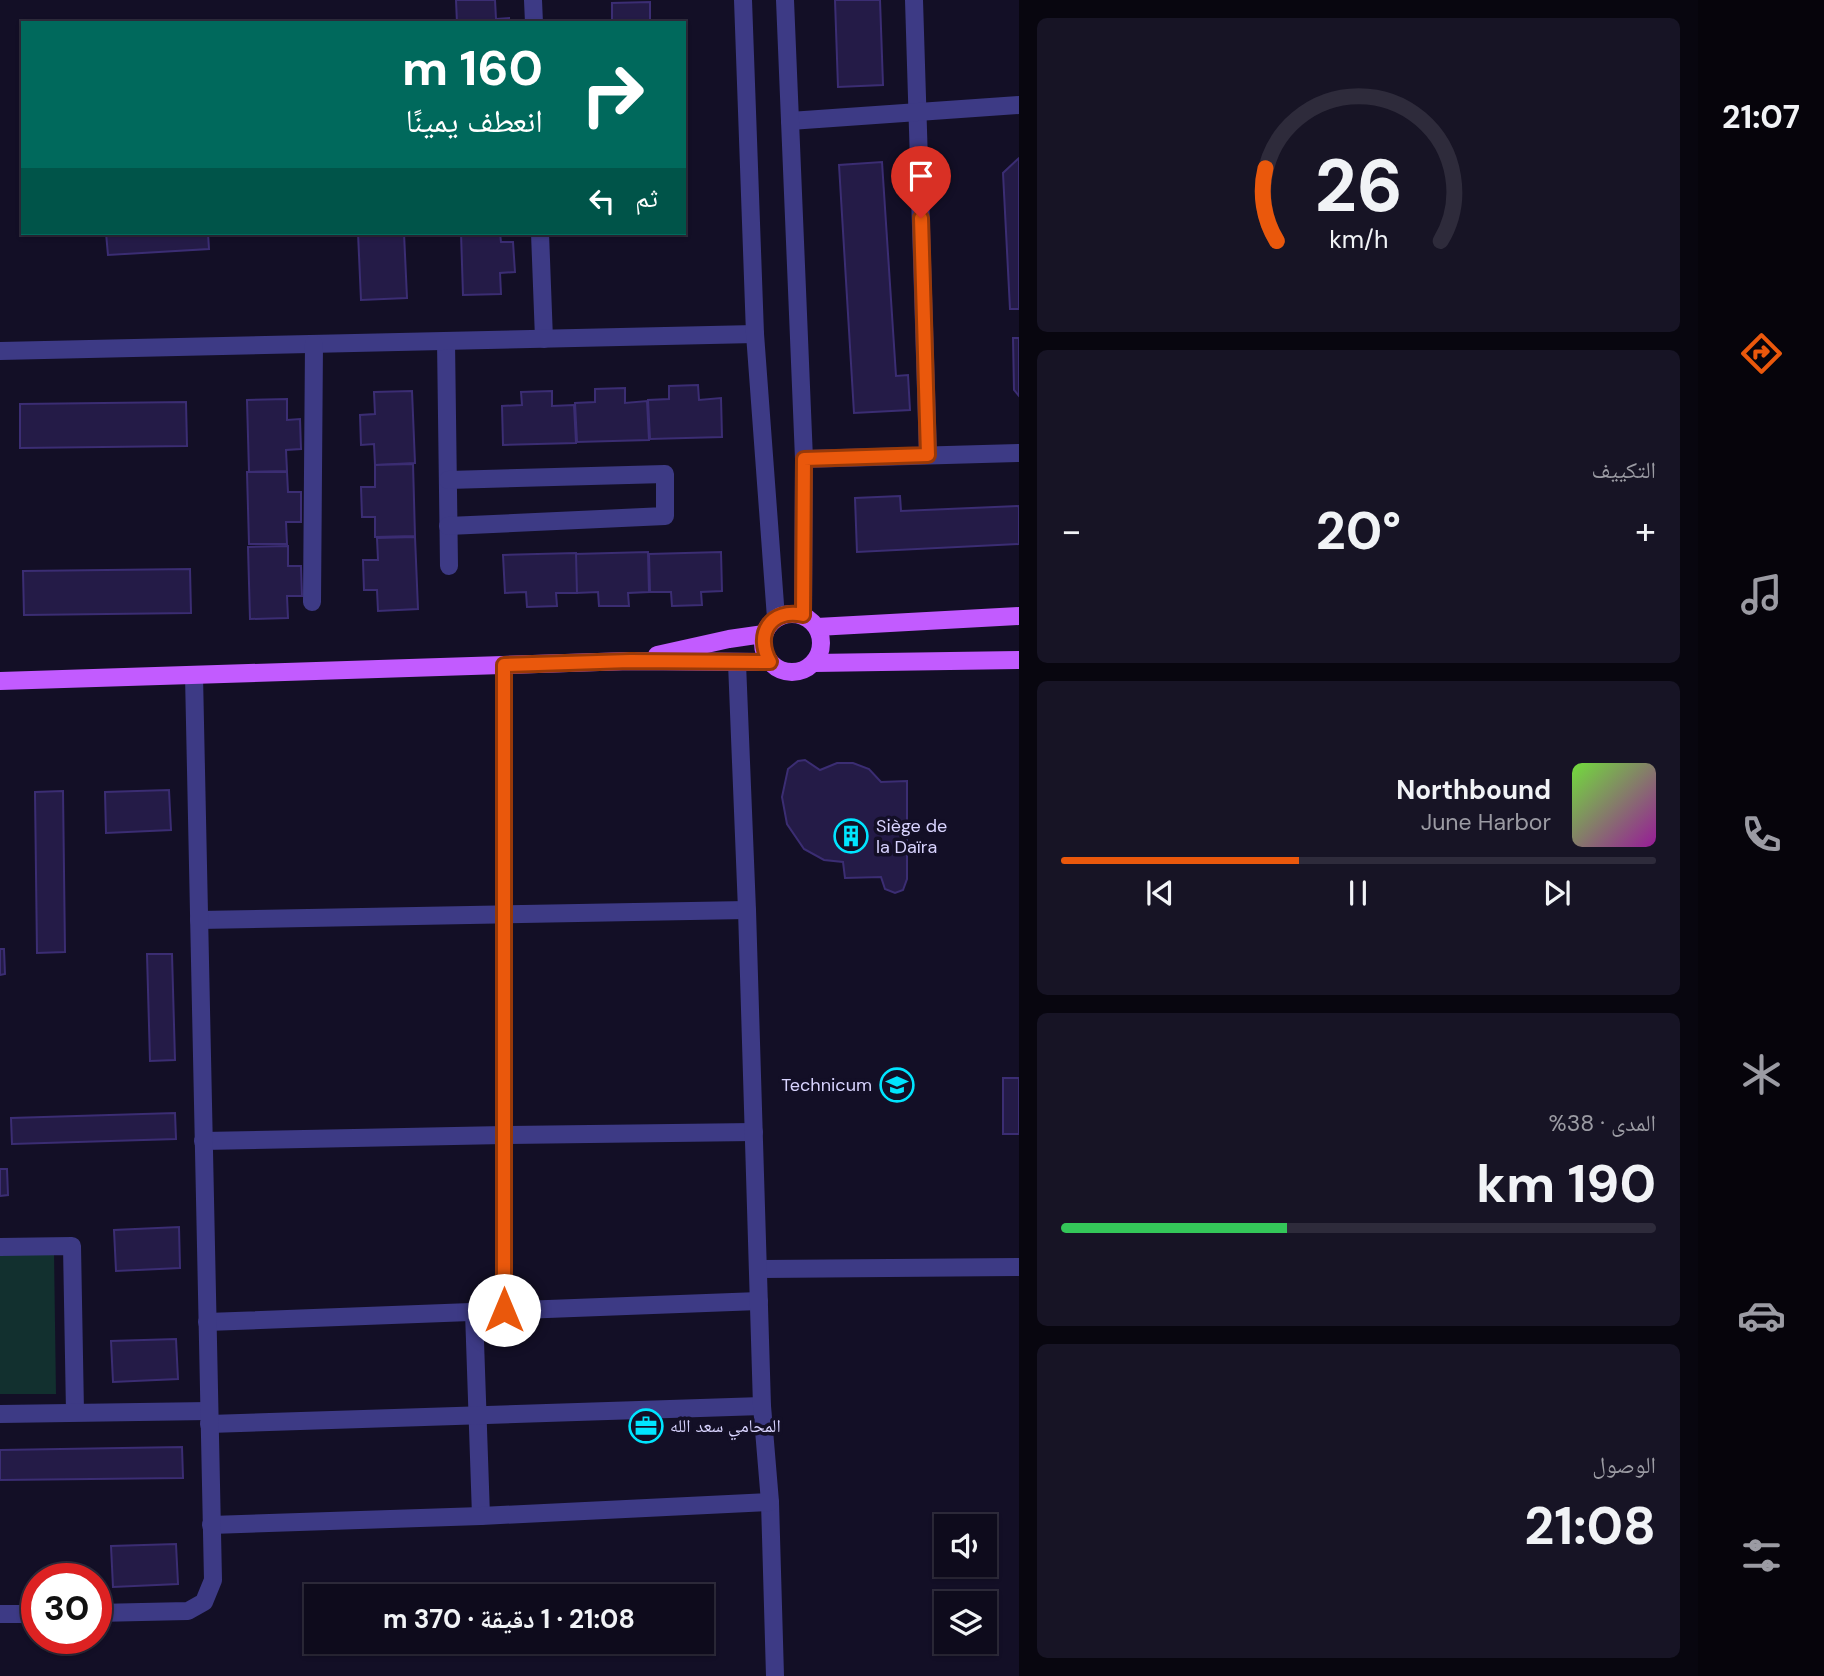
<!DOCTYPE html>
<html lang="ar">
<head>
<meta charset="utf-8">
<style>
  body { margin:0; font-family:"DM Sans","Noto Naskh Arabic",sans-serif; background:#171425; color:#f1f3f6; direction:rtl; height:100vh; display:flex; flex-direction:column; font-size:26px; white-space:nowrap }
  * { box-sizing:border-box; margin:0 }
  p { font-size:23px; color:#9b9ba3 }
  .icon { flex:none; width:38px; height:38px; fill:none; stroke:currentColor; stroke-width:2; stroke-linecap:round; stroke-linejoin:round }
  .map { position:relative; flex:1; overflow:hidden; direction:ltr }
  .drawer { display:flex; flex-direction:column; gap:18px; padding:18px; background:#08060f; width:679px }
  .drawer>* { flex:none }
  .guide { position:absolute; left:21px; top:21px; width:665px; height:214px; border-radius:0px; box-shadow:0 2px 5px #0004,0 0 0 2px #2e2b3b; direction:rtl; background:#00695c; color:#fff; overflow:hidden }
  .buttons { position:absolute; left:934px; top:1514px; display:grid; gap:14px }
  .buttons a { display:grid; place-items:center; width:63px; height:63px; border-radius:0px; background:#0e0b1c; box-shadow:0 2px 5px #0004,0 0 0 2px #2e2b3b; font-size:35px }
  .speed { position:absolute; left:21px; top:1563px; display:flex; gap:14px; font-size:35px; font-weight:700; text-align:center }
  .speed>* { display:grid; place-content:center; width:91px; height:91px; border-radius:50%; background:#0e0b1c; box-shadow:0 2px 5px #0004,0 0 0 2px #2e2b3b; line-height:1 }
  .speed .limit { border:10px solid #d22; background:#fff; color:#111 }
  .pin { position:absolute; display:grid; place-items:center; width:60px; height:60px; color:#fff; margin:-72px -30px; border-radius:50% 50% 50% 0; rotate:-45deg; box-shadow:0 0 7px #0007 }
  .pin .icon { rotate:45deg }
  .me { position:absolute; width:77px; margin:-38px; rotate:0deg; stroke-linejoin:round; filter:drop-shadow(0 0 5px #0008) }
  .turn { display:flex; align-items:center; gap:24px; height:147px; padding:0 28px; font-size:32px }
  .turn .icon { width:91px; height:91px; stroke-width:2.5 }
  .turn b { display:block; font-size:49px; line-height:60px }
  .then { display:flex; align-items:center; height:66px; padding:0 28px; background:#0003; gap:14px; font-size:26px }
  .big { font-size:52px; font-weight:700; line-height:1.1 }
  .drawer .tile { flex:1; display:flex; flex-direction:column; justify-content:center; gap:10px; min-width:0; padding:0 24px; border-radius:10px; background:#171425 }
  .drawer .dial { align-items:center; gap:0 }
  .dial svg { height:182px; overflow:visible; fill:none; stroke:#2e2b3b; stroke-width:7; stroke-linecap:round; text-anchor:middle }
  .dial text { fill:#f1f3f6; stroke:none }
  .song { display:flex; align-items:center; gap:21px }
  .cover { width:84px; height:84px; border-radius:10px; background:linear-gradient(135deg,hsl(100 70% 55%),hsl(300 70% 35%)) }
  .played { height:7px; border-radius:4px; background:linear-gradient(90deg,#ea580c 40%,#2e2b3b 40%) }
  .keys { display:flex; justify-content:space-around; direction:ltr }
  .heat { display:flex; justify-content:space-between; align-items:center; font-size:38px; direction:ltr }
  .charge { height:10px; border-radius:5px; background:linear-gradient(90deg,#34c759 38%,#2e2b3b 0) }
  .trip { position:absolute; left:304px; top:1584px; width:410px; height:70px; border-radius:0px; background:#0e0b1c; box-shadow:0 2px 5px #0004,0 0 0 2px #2e2b3b; font-weight:700; line-height:70px; text-align:center; direction:rtl }
  main { display:flex; flex:1; min-height:0 }
  .tabs { display:flex; flex-direction:column; width:126px; justify-content:space-around; align-items:center; background:#06040b; color:#9b9ba3 }
  .tabs .icon { width:49px; height:49px }
  .tabs .selected { color:#ea580c }
  .tabs b { font-size:32px; color:#f1f3f6 }
  .map>svg:first-child { display:block }
</style>
</head>
<body>
<main>
<nav class="tabs">
<b>21:07</b>
<svg class="icon selected" aria-label="directions" viewBox="0 0 24 24"><path d="M12 3l9 9-9 9-9-9zM9 14v-3h6M13 9l2 2-2 2"/></svg>
<svg class="icon" aria-label="music" viewBox="0 0 24 24"><path d="M9 18V5l10-2v13"/><circle cx="6" cy="18" r="3"/><circle cx="16" cy="16" r="3"/></svg>
<svg class="icon" aria-label="phone" viewBox="0 0 24 24"><path d="M5 4h4l2 5-3 2q2 4 5 5l2-3 5 2v4C11 20 4 13 5 4z"/></svg>
<svg class="icon" aria-label="climate" viewBox="0 0 24 24"><path d="M12 3v18M4 7l16 10M4 17L20 7"/></svg>
<svg class="icon" aria-label="car" viewBox="0 0 24 24"><path d="M5 17H2v-5l4-1 3-4h7l3 4 3 1v5h-3M9 17h6M6 11h13"/><circle cx="7" cy="17" r="2"/><circle cx="17" cy="17" r="2"/></svg>
<svg class="icon" aria-label="filters" viewBox="0 0 24 24"><path d="M4 7h16M4 17h16"/><circle cx="9" cy="7" r="2"/><circle cx="15" cy="17" r="2"/></svg>
</nav>
<section class="drawer">
<div class="tile dial"><svg viewBox="0 0 100 80">
<path d="M14 69A42 42 0 1 1 86 69"/>
<path d="M14 69A42 42 0 0 1 9 37" stroke="#ea580c"/>
<text x="50" y="56" font-size="32" font-weight="700">26</text>
<text x="50" y="72" font-size="11">km/h</text>
</svg></div>
<div class="tile"><p>التكييف</p>
<div class="heat"><a>−</a><b class="big">20°</b><a>+</a></div>
</div>
<div class="tile">
<div class="song"><i class="cover"></i><div><b>Northbound</b><p>June Harbor</p></div></div>
<div class="played"></div>
<div class="keys"><svg class="icon" aria-label="previous" viewBox="0 0 24 24"><path d="M18 5L8 12l10 7zM5 5v14"/></svg><svg class="icon" aria-label="pause" viewBox="0 0 24 24"><path d="M8 5v14M16 5v14"/></svg><svg class="icon" aria-label="next" viewBox="0 0 24 24"><path d="M6 5l10 7-10 7zM19 5v14"/></svg></div>
</div>
<div class="tile"><p>المدى · 38%</p><b class="big">190 km</b><div class="charge"></div></div>
<div class="tile"><p>الوصول</p><b class="big">21:08</b></div>
</section>
<div class="map">
<svg width="1019" height="1676" viewBox="0 0 1019 1676">
  <rect width="100%" height="100%" fill="#130f26"/>
  <path fill="#12302f" d="M 54,1253 L 56,1394 L 0,1394 L 0,1254 Z"/>
  <g fill="#241b47" stroke="#3b2d73" stroke-width="2">
    <path d="M 456,0 L 495,0 L 496,19 L 509,18 L 509,23 L 457,23 Z"/>
    <path d="M 835,0 L 880,0 L 883,85 L 838,87 Z"/>
    <path d="M 650,2 L 650,23 L 612,23 L 612,3 Z"/>
    <path d="M 1019,158 L 1019,309 L 1010,309 L 1003,173 Z"/>
    <path d="M 882,162 L 896,376 L 908,375 L 910,410 L 854,413 L 839,165 Z"/>
    <path d="M 106,233 L 208,233 L 209,249 L 108,255 Z"/>
    <path d="M 358,233 L 404,233 L 407,298 L 361,300 Z"/>
    <path d="M 461,233 L 500,233 L 501,242 L 513,242 L 515,272 L 500,273 L 501,294 L 463,295 Z"/>
    <path d="M 1013,338 L 1019,338 L 1019,396 L 1014,390 Z"/>
    <path d="M 698,385 L 699,400 L 721,398 L 722,437 L 650,439 L 648,400 L 669,399 L 669,386 Z"/>
    <path d="M 625,388 L 625,403 L 647,401 L 649,440 L 577,442 L 575,403 L 595,402 L 595,389 Z"/>
    <path d="M 412,391 L 415,463 L 375,465 L 374,444 L 361,445 L 360,415 L 375,414 L 374,392 Z"/>
    <path d="M 552,391 L 552,406 L 574,405 L 576,443 L 503,445 L 502,406 L 522,405 L 521,392 Z"/>
    <path d="M 287,399 L 287,420 L 300,419 L 301,449 L 286,450 L 287,471 L 249,472 L 247,400 Z"/>
    <path d="M 186,402 L 187,446 L 20,448 L 20,404 Z"/>
    <path d="M 413,464 L 415,536 L 375,537 L 375,517 L 362,517 L 361,487 L 375,487 L 375,465 Z"/>
    <path d="M 247,472 L 287,472 L 288,492 L 301,492 L 301,522 L 286,522 L 287,544 L 249,544 Z"/>
    <path d="M 900,496 L 901,511 L 1019,506 L 1019,544 L 857,552 L 855,498 Z"/>
    <path d="M 415,537 L 418,609 L 378,611 L 377,590 L 364,590 L 363,560 L 378,560 L 377,538 Z"/>
    <path d="M 288,546 L 288,566 L 301,566 L 302,596 L 287,596 L 288,618 L 250,619 L 248,547 Z"/>
    <path d="M 648,552 L 649,592 L 628,593 L 629,606 L 599,606 L 598,592 L 576,593 L 575,554 Z"/>
    <path d="M 721,552 L 722,591 L 701,592 L 702,605 L 672,606 L 671,592 L 650,592 L 649,554 Z"/>
    <path d="M 576,553 L 577,593 L 556,593 L 557,606 L 527,607 L 526,592 L 505,593 L 503,555 Z"/>
    <path d="M 190,569 L 191,613 L 24,615 L 23,571 Z"/>
    <path d="M 805,760 L 820,770 L 837,763 L 853,763 L 869,769 L 881,782 L 907,781 L 907,879 L 903,890 L 895,893 L 885,889 L 881,877 L 845,878 L 843,862 L 824,860 L 804,849 L 787,824 L 782,797 L 788,769 L 798,761 Z"/>
    <path d="M 169,790 L 171,830 L 106,833 L 105,792 Z"/>
    <path d="M 63,791 L 65,952 L 37,953 L 35,792 Z"/>
    <path d="M 0,949 L 4,949 L 5,974 L 0,975 Z"/>
    <path d="M 147,954 L 172,954 L 175,1060 L 150,1061 Z"/>
    <rect x="1003" y="1078" width="16" height="56"/>
    <path d="M 175,1113 L 176,1139 L 12,1144 L 11,1118 Z"/>
    <path d="M 0,1169 L 7,1169 L 8,1195 L 0,1196 Z"/>
    <path d="M 179,1227 L 180,1268 L 116,1271 L 114,1230 Z"/>
    <path d="M 176,1339 L 178,1379 L 113,1382 L 111,1341 Z"/>
    <path d="M 182,1447 L 183,1478 L 0,1480 L 0,1450 Z"/>
    <path d="M 176,1544 L 178,1584 L 113,1587 L 111,1546 Z"/>
  </g>
  <g fill="none" stroke-linecap="round" stroke-linejoin="round">
    <g stroke="#3d3a85" stroke-width="18">
      <path d="M 533,0 L 534,23"/>
      <path d="M 914,0 L 928,455"/>
      <path d="M 790,121 L 1019,105"/>
      <path d="M 540,233 L 544,339"/>
      <path d="M 446,341 L 449,566"/>
      <path d="M 0,351 L 755,334"/>
      <path d="M 804,459 L 1019,453"/>
      <path d="M 448,480 L 665,474 L 665,516 L 448,526"/>
      <path d="M 312,602 L 314,344"/>
      <path d="M 504,665 L 504,1310"/>
      <path d="M 199,920 L 747,910"/>
      <path d="M 203,1141 L 504,1135 L 754,1132"/>
      <path d="M 0,1247 L 72,1246 L 75,1412"/>
      <path d="M 758,1269 L 1019,1267"/>
      <path d="M 474,1312 L 481,1516"/>
      <path d="M 207,1322 L 759,1301"/>
      <path d="M 0,1414 L 209,1411"/>
      <path d="M 209,1424 L 762,1406"/>
      <path d="M 770,1502 L 775,1676"/>
      <path d="M 211,1525 L 481,1516 L 770,1502 L 762,1406 L 747,910 L 737,663"/>
      <path d="M 96,1613 L 188,1611 L 204,1602 L 213,1580 L 194,675"/>
      <path d="M 0,1614 L 37,1614"/>
    </g>
    <g stroke="#3d3a85" stroke-width="18">
      <path d="M 743,0 L 755,334 L 776,618"/>
      <path d="M 785,0 L 804,459 L 803,615"/>
    </g>
    <g stroke="#c25bff" stroke-width="18">
      <circle cx="792" cy="643" r="29"/>
      <path d="M 817,627 L 1019,616"/>
      <path d="M 657,655 L 729,639 L 764,634"/>
      <path d="M 814,663 L 1019,660"/>
      <path d="M 0,681 L 630,661 L 770,662"/>
    </g>
  </g>
  <g fill="none" stroke-linecap="round" stroke-linejoin="round">
    <defs>
      <path id="route" d="M 504,1310 L 504,665 L 630,661 L 770,662 C 754,634 771,608 803,615 L 804,459 L 928,455 L 921,218"/>
    </defs>
    <use href="#route" stroke="#983908" stroke-width="18"/>
    <use href="#route" stroke="#ea580c" stroke-width="12"/>
  </g>
  <defs>
    <symbol id="building-ring" viewBox="-11 -11 22 22"><circle r="9.5" fill="#130f26" stroke="#00e5ff" stroke-width="1.5"/><path d="M-4-6H4V6H1V3H-1V6H-4ZM-2.5-4.3h1.7v1.8h-1.7ZM.8-4.3h1.7v1.8H.8ZM-2.5-1h1.7V.8h-1.7ZM.8-1h1.7V.8H.8Z" fill="#00e5ff"/></symbol>
    <symbol id="school-ring" viewBox="-11 -11 22 22"><circle r="9.5" fill="#130f26" stroke="#00e5ff" stroke-width="1.5"/><path d="M0-5L7-2L0 1L-7-2ZM-4 1L0 2.5L4 1V4Q0 6-4 4Z" fill="#00e5ff"/></symbol>
    <symbol id="office-ring" viewBox="-11 -11 22 22"><circle r="9.5" fill="#130f26" stroke="#00e5ff" stroke-width="1.5"/><path d="M-6-3h4V-5.5h4V-3h4V5H-6ZM-1-4.5V-3h2v-1.5ZM-6 0V1H6V0Z" fill="#00e5ff"/></symbol>
  </defs>
  <g fill-rule="evenodd">
    <use href="#building-ring" x="832" y="817" width="38" height="38"/>
    <use href="#school-ring" x="878" y="1066" width="38" height="38"/>
    <use href="#office-ring" x="627" y="1407" width="38" height="38"/>
  </g>
  <g text-anchor="middle" dominant-baseline="central" stroke-width="7" stroke-linejoin="round" paint-order="stroke">
    <g font-size="18" fill="#d9d4ff" stroke="#130f26" text-anchor="start">
      <text x="876" y="826">Siège de<tspan x="876" dy="21">la Daïra</tspan></text>
      <text x="872" y="1085" text-anchor="end">Technicum</text>
      <text x="670" y="1426">المحامي سعد الله</text>
    </g>
  </g>
</svg>
<div class="buttons">
<a><svg class="icon" aria-label="sound" viewBox="0 0 24 24"><path d="M4 9h4l5-4v14l-5-4H4zM17 9q2 3 0 6"/></svg></a>
<a><svg class="icon" aria-label="layers" viewBox="0 0 24 24"><path d="M12 4l9 5-9 5-9-5zM3 14l9 5 9-5"/></svg></a>
</div>
<div class="speed"><div class="limit">30</div></div>
<div class="pin" style="left:921px;top:218px;background:#d93025"><svg class="icon" aria-label="arrive" viewBox="0 0 24 24"><path d="M6 21V4h12l-3 4 3 4H6"/></svg></div>
<svg class="me" style="left:504px;top:1310px" viewBox="-20 -20 40 40"><circle r="19" fill="#fff"/><path d="M0-13L10 11 0 6-10 11z" fill="#ea580c"/></svg>
<div class="trip">21:08 · 1 دقيقة · 370 m</div>
<div class="guide">
<div class="turn"><svg class="icon" aria-label="right" viewBox="0 0 24 24"><path d="M7 20v-9h11M14 6l5 5-5 5"/></svg><div><b>160 m</b>انعطف يمينًا</div></div>
<div class="then">ثم<svg class="icon" aria-label="left" viewBox="0 0 24 24"><path d="M17 20v-9H6M10 6l-5 5 5 5"/></svg></div>
</div>
</div>
</main>
</body>
</html>
